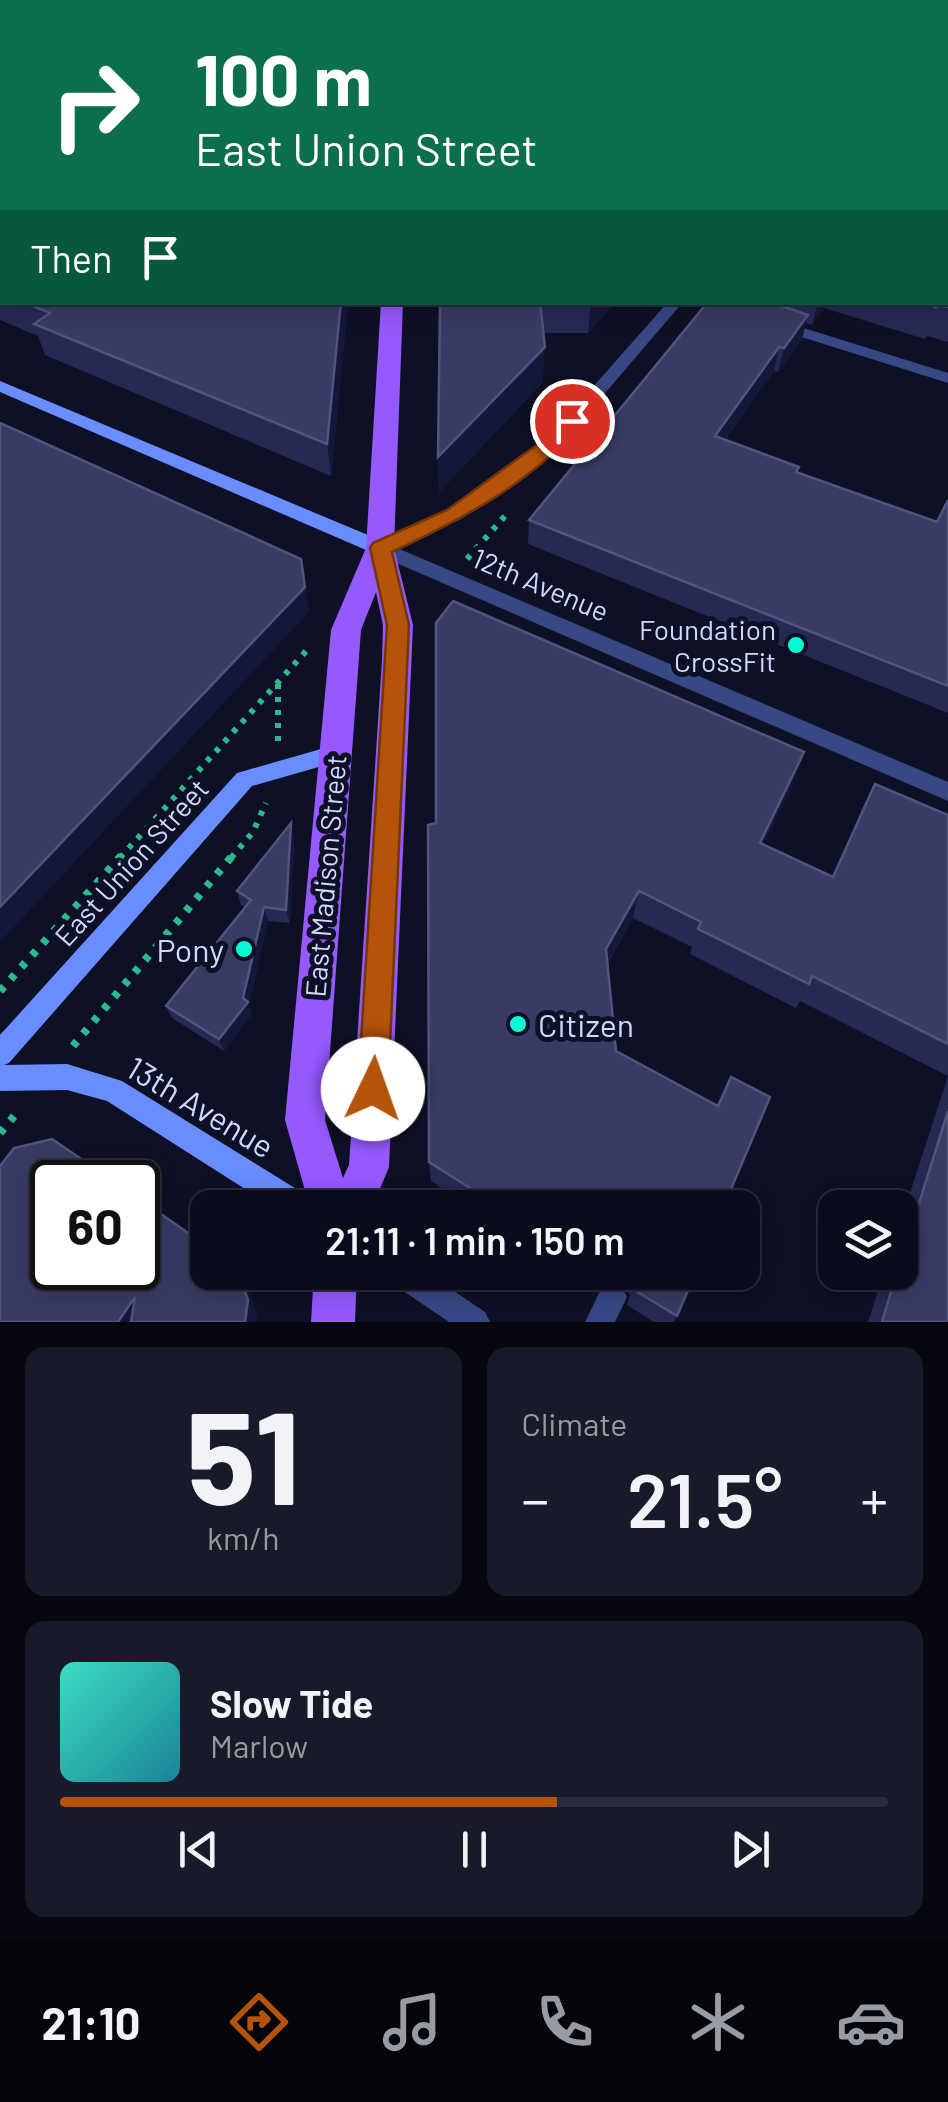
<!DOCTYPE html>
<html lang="en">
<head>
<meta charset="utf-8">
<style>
  body { margin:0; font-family:Barlow,sans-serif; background:#181a29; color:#f1f3f6; height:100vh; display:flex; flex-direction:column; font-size:38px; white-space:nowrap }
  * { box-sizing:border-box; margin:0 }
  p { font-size:32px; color:#999ba3 }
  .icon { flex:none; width:55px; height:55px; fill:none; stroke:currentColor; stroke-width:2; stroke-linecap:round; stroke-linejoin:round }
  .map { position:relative; height:1322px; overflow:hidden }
  .drawer { display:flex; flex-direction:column; gap:25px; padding:25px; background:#06070f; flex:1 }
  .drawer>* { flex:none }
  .guide { position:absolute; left:0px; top:0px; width:950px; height:305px; box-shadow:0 5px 25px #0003,0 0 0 2px #2a2c3b; background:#0b6e4f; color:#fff; overflow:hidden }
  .controls { position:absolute; left:818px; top:1190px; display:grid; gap:20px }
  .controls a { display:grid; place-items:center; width:100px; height:100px; border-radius:20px; background:#0a0c1c; box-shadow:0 5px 25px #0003,0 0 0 2px #2a2c3b; font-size:50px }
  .speed { position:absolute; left:30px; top:1160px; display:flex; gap:20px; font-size:50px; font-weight:700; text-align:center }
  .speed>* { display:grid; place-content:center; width:130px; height:130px; border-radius:50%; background:#0a0c1c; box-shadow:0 5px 25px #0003,0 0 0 2px #2a2c3b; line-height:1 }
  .speed .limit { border:5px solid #111; border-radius:15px; background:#fff; color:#111 }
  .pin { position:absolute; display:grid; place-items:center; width:85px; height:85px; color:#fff; margin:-42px; border:5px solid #fff; border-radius:50%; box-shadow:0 2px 10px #0007 }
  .me { position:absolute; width:110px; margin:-55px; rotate:3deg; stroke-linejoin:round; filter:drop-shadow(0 0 8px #0008) }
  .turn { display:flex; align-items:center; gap:35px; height:210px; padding:0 30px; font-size:45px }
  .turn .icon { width:130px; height:130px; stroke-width:2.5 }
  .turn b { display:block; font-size:70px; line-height:85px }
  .then { display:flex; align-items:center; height:95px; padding:0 30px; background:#0003; gap:20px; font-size:38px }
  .big { font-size:75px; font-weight:600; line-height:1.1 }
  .drawer .tile { flex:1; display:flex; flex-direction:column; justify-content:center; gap:15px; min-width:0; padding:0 35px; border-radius:20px; background:#181a29 }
  .drawer .dial { align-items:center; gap:0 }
  .dial b { font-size:130px; line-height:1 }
  .song { display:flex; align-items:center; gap:30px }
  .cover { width:120px; height:120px; border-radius:15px; background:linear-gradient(135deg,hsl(170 70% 55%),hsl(190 70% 35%)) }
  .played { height:10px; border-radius:5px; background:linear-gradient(90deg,#b45309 60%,#2a2c3b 60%) }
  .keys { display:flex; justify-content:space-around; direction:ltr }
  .heat { display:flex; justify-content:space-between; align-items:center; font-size:55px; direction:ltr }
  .drawer .tiles { flex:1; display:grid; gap:25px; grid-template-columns:1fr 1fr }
  .tile:last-child { grid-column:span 2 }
  .trip { position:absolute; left:190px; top:1190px; width:570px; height:100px; border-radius:20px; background:#0a0c1c; box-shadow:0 5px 25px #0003,0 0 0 2px #2a2c3b; font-weight:600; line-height:100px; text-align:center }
  .dock { display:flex; height:160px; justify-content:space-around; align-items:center; background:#04050b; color:#999ba3 }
  .dock .icon { width:70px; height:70px }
  .dock .active { color:#b45309 }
  .dock b { font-size:45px; color:#f1f3f6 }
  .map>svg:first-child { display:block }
</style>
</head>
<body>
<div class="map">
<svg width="948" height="1322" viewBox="0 0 948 1322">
  <rect width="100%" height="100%" fill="#0e1025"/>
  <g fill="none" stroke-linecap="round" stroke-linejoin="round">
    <g stroke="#2bba8c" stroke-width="6" stroke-dasharray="5 8" stroke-linecap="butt">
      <path d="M 467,559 L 505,516"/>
      <path d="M 278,684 L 278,741"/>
      <path d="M 120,858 L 307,650"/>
      <path d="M 231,858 L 253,832 L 266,803"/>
    </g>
    <g stroke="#2bba8c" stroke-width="8" stroke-dasharray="6 10" stroke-linecap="butt">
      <path d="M 0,991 L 122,855"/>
      <path d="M 73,1046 L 233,855"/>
      <path d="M 0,1133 L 20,1109"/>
    </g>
    <g fill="#374885" fill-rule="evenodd">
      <path d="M 575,0 L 595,0 L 596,2 L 577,2 Z"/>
      <path d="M 612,1282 L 622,1287 L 627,1297 L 615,1322 L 585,1322 L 602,1287 Z"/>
    </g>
    <g fill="#374885" fill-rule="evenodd">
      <path d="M 778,320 L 948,373 L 948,383 L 773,328 L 770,325 Z"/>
      <path d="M 386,1272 L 426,1272 L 485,1312 L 490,1322 L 449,1322 L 390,1282 Z"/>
    </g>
    <path fill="#374885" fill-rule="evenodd" d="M 668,302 L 683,302 L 558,448 L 461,519 L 397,548 L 948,782 L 948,801 L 373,553 L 371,548 L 373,543 L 449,511 L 546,440 Z"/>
    <g fill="#698cff" fill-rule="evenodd">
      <path d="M 0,381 L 387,543 L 389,548 L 387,553 L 373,553 L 0,392 Z"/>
      <path d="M 335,745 L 343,748 L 346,754 L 343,760 L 252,786 L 9,1063 L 4,1065 L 67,1064 L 122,1081 L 311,1198 L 315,1208 L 275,1208 L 107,1101 L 67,1090 L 0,1091 L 0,1035 L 237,773 Z"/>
    </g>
    <g fill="#9659ff" fill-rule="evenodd">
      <rect x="402" y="0" width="16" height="2"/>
      <path d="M 381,302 L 403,302 L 394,548 L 413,625 L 389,1167 L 372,1208 L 310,1208 L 285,1120 L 331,630 L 366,548 ZM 376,592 L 383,625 L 382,660 L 349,1165 L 343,1178 L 325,1120 L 361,630 Z"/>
      <path d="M 314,1272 L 357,1272 L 355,1322 L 311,1322 Z"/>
    </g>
  </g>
  <g fill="#262953">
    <path d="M 0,0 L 2,2 L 2,32 L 0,31 Z"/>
    <path d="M 488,0 L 542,0 L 539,2 L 498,2 Z"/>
    <path d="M 948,20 L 948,342 L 927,336 L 925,339 L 824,308 L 812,325 L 806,323 L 802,339 L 778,372 L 774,371 L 725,440 L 799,467 L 798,472 L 937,522 L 948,500 L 948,713 L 528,544 L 529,520 L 717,302 L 948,302 Z"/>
    <path d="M 2,70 L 2,128 L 0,128 L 0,72 Z"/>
    <path d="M 2,253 L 2,302 L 348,302 L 331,476 L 45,355 L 38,336 L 0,320 L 0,254 Z"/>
    <path d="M 440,302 L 617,302 L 588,333 L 543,333 L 543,382 L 439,492 L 438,457 Z"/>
    <path d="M 794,781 L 763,845 L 833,877 L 948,815 L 948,1322 L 868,1322 L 884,1272 L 900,1272 L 900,1224 L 948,1076 L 800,1001 L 796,1008 L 690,954 L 692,947 L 633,918 L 608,963 L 616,1051 L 723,1208 L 472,1208 L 431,1181 L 429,1162 L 428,825 Z"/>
    <path d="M 294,838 L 290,923 L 268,921 L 249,1004 L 252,1014 L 224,1051 L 172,1018 L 166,1006 L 245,907 L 241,905 L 237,891 Z"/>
    <path d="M 575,1272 L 696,1272 L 674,1322 L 654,1322 L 627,1305 L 630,1295 L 624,1284 L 610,1279 L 598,1287 Z"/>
  </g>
  <g fill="#151739">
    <path d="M 15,0 L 85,0 L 80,2 L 10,2 Z"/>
    <path d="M 885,0 L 899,0 L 897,2 L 883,2 Z"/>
    <path d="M 341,302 L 348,302 L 331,476 L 327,444 Z"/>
    <path d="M 591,302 L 617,302 L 588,333 Z"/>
    <path d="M 818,302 L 825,302 L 824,308 L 812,325 Z"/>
    <path d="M 808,315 L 802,339 L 778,372 L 784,348 Z"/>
    <path d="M 545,347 L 543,382 L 439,492 L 438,457 Z"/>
    <path d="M 779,347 L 774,371 L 710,460 L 715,436 Z"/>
    <path d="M 301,559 L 309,612 L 0,942 L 0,907 Z"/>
    <path d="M 804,752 L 794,781 L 750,871 L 760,843 Z"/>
    <path d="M 291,823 L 294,838 L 290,923 L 286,910 Z"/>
    <path d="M 639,891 L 633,918 L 601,974 L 606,949 Z"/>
    <path d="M 264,907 L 268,921 L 249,1004 L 252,1014 L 224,1051 L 219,1039 L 243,998 Z"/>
    <path d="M 238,1272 L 244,1281 L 257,1313 L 256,1322 L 245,1322 Z"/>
    <path d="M 603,1272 L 613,1272 L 610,1279 L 598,1287 Z"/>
    <path d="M 135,1297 L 141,1322 L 118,1322 Z"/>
  </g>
  <g fill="#383c65" stroke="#50547e" stroke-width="2.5">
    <path d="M 0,0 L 15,0 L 10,2 L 2,2 L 2,4 L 0,3 Z"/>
    <path d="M 324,0 L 372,0 L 372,2 L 319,2 Z"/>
    <path d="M 623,0 L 885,0 L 883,2 L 620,2 Z"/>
    <path d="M 948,20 L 948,307 L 938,304 L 936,307 L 919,302 L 948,302 Z"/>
    <path d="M 2,70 L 2,105 L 0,104 L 0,72 Z"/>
    <path d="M 2,253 L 2,294 L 0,293 L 0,254 Z"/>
    <path d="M 23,302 L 341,302 L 327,444 L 34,324 L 50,313 Z"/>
    <path d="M 440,302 L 540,302 L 545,347 L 438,457 Z"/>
    <path d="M 717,302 L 770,302 L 808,315 L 784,348 L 779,347 L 715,436 L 799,467 L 796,472 L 937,522 L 948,500 L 948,686 L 529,520 L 707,303 L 715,306 Z"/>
    <path d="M 0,423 L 301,559 L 305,587 L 0,907 Z"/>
    <path d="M 453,601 L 804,752 L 760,843 L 833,877 L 875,784 L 948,815 L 948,1044 L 812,976 L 809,984 L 698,929 L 701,922 L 639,891 L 606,949 L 616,1051 L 718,1106 L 731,1077 L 770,1097 L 723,1208 L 502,1208 L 429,1162 L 428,825 L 436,823 L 436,623 Z"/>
    <path d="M 291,823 L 286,910 L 264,907 L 243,998 L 248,1002 L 219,1039 L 166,1006 L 251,900 L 237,891 Z"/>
    <path d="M 948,1111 L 948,1322 L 882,1322 L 897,1272 L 900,1272 L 900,1264 Z"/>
    <path d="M 52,1139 L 115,1182 L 52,1182 L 52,1268 L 138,1268 L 138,1198 L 208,1247 L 208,1272 L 238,1272 L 248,1300 L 245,1322 L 131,1322 L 135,1297 L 118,1322 L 0,1322 L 0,1166 L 14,1148 Z"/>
    <path d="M 633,1272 L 696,1272 L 677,1316 L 634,1290 L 637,1279 Z"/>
  </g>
  <path fill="#b45309" stroke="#753606" stroke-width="2.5" d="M 572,415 L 581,421 C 539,480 456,522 392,552 L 409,625 L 388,1089 L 384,1100 L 373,1104 L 363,1100 L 358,1089 L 387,625 L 370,548 L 373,543 L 447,510 L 545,439 L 565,417 Z"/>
  <g fill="#00fdd5" stroke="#0e1025" stroke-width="4">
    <circle cx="796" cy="645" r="10"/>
    <circle cx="244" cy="949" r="10"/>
    <circle cx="518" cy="1024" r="10"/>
  </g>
  <g text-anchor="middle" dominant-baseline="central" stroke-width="10" stroke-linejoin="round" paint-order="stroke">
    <g font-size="28" fill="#d2d8ff" stroke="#0e1025">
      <text transform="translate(541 584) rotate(23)">12th Avenue</text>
      <text transform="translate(131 862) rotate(-48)">East Union Street</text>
      <text transform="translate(325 876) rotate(-85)">East Madison Street</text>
    </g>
    <g font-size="28" fill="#d2d8ff" stroke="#0e1025" text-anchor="end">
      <text x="776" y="629">Foundation<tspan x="776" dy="32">CrossFit</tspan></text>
    </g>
    <g font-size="32" fill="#d2d8ff" stroke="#0e1025" text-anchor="end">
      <text x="224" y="949">Pony</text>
      <text x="538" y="1024" text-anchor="start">Citizen</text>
    </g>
    <g font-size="32" fill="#d2d8ff" stroke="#0e1025">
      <text transform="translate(201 1106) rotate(31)">13th Avenue</text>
    </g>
  </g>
</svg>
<div class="controls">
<a><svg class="icon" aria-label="layers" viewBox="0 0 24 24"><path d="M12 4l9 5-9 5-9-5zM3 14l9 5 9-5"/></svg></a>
</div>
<div class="speed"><div class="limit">60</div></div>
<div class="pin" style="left:572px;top:421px;background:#d93025"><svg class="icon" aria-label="arrive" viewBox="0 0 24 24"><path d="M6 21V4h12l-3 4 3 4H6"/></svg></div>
<svg class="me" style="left:373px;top:1089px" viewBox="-20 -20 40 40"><circle r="19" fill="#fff"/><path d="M0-13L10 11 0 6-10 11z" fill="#b45309"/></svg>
<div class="trip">21:11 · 1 min · 150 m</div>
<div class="guide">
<div class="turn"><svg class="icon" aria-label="right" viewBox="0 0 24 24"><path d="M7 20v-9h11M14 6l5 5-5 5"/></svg><div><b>100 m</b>East Union Street</div></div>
<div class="then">Then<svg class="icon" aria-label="arrive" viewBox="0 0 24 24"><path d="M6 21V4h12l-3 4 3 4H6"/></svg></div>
</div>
</div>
<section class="drawer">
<div class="tiles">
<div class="tile dial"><b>51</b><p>km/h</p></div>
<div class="tile"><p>Climate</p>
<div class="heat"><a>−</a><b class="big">21.5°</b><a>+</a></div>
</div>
<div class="tile">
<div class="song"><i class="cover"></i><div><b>Slow Tide</b><p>Marlow</p></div></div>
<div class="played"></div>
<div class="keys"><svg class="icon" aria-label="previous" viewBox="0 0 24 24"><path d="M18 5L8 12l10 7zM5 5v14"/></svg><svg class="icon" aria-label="pause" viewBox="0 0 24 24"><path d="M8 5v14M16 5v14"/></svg><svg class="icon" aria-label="next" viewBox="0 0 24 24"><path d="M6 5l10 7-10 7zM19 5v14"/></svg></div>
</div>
</div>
</section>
<nav class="dock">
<b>21:10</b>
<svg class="icon active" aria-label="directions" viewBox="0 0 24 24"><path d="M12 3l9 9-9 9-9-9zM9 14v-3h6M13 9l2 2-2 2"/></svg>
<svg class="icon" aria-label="music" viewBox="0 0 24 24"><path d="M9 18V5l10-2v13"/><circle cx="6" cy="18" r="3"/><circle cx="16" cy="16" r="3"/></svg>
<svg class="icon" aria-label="phone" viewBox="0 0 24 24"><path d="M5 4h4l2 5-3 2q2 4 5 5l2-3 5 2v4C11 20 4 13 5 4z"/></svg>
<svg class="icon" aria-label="climate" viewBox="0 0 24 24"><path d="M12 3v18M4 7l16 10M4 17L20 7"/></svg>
<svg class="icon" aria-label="car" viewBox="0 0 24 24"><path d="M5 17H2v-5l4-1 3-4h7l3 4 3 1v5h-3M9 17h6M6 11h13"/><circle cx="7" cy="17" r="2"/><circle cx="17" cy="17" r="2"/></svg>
</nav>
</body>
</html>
